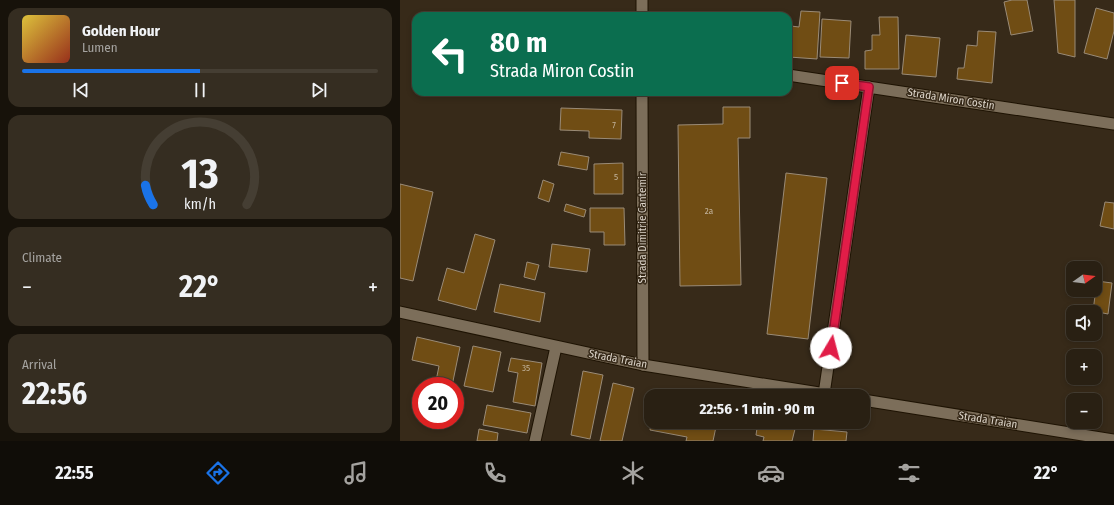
<!DOCTYPE html>
<html lang="en">
<head>
<meta charset="utf-8">
<style>
  body { margin:0; font-family:"Fira Sans Condensed",sans-serif; background:#352d21; color:#f1f3f6; height:100vh; display:flex; flex-direction:column; font-size:15px; white-space:nowrap }
  * { box-sizing:border-box; margin:0 }
  p { font-size:13px; color:#a5a3a0 }
  .icon { flex:none; width:22px; height:22px; fill:none; stroke:currentColor; stroke-width:2; stroke-linecap:round; stroke-linejoin:round }
  .map { position:relative; flex:1; overflow:hidden }
  .drawer { display:flex; flex-direction:column; gap:8px; padding:8px; background:#17120a; width:400px }
  .drawer>* { flex:none }
  .top-card { position:absolute; left:12px; top:12px; width:380px; height:84px; border-radius:12px; box-shadow:0 2px 6px #0003,0 0 0 1px #453e33; background:#0b6e4f; color:#fff; overflow:hidden }
  .needle { width:26px; rotate:76deg }
  .buttons { position:absolute; left:666px; top:261px; display:grid; gap:8px }
  .buttons a { display:grid; place-items:center; width:36px; height:36px; border-radius:8px; background:#292013; box-shadow:0 2px 6px #0003,0 0 0 1px #453e33; font-size:20px }
  .speed { position:absolute; left:12px; top:377px; display:flex; gap:8px; font-size:20px; font-weight:700; text-align:center }
  .speed>* { display:grid; place-content:center; width:52px; height:52px; border-radius:50%; background:#292013; box-shadow:0 2px 6px #0003,0 0 0 1px #453e33; line-height:1 }
  .speed .limit { border:6px solid #d22; background:#fff; color:#111 }
  .pin { position:absolute; display:grid; place-items:center; width:34px; height:34px; color:#fff; margin:-17px; border-radius:8px; box-shadow:0 2px 6px #0006 }
  .me { position:absolute; width:44px; margin:-22px; rotate:8deg; stroke-linejoin:round; filter:drop-shadow(0 0 3px #0008) }
  .turn { display:flex; align-items:center; gap:14px; height:84px; padding:0 12px; font-size:18px }
  .turn .icon { width:52px; height:52px; stroke-width:2.5 }
  .turn b { display:block; font-size:28px; line-height:34px }
  .big { font-size:30px; font-weight:700; line-height:1.1 }
  .drawer .tile { flex:1; display:flex; flex-direction:column; justify-content:center; gap:6px; min-width:0; padding:0 14px; border-radius:12px; background:#352d21 }
  .drawer .dial { align-items:center; gap:0 }
  .dial svg { height:104px; overflow:visible; fill:none; stroke:#453e33; stroke-width:7; stroke-linecap:round; text-anchor:middle }
  .dial text { fill:#f1f3f6; stroke:none }
  .song { display:flex; align-items:center; gap:12px }
  .cover { width:48px; height:48px; border-radius:6px; background:linear-gradient(135deg,hsl(50 70% 55%),hsl(10 70% 35%)) }
  .played { height:4px; border-radius:2px; background:linear-gradient(90deg,#1a73e8 50%,#453e33 50%) }
  .keys { display:flex; justify-content:space-around; direction:ltr }
  .heat { display:flex; justify-content:space-between; align-items:center; font-size:22px; direction:ltr }
  .trip { position:absolute; left:244px; top:389px; width:226px; height:40px; border-radius:12px; background:#292013; box-shadow:0 2px 6px #0003,0 0 0 1px #453e33; font-weight:700; line-height:40px; text-align:center }
  .tab-bar { display:flex; height:64px; justify-content:space-around; align-items:center; background:#100d08; color:#a5a3a0 }
  .tab-bar .icon { width:28px; height:28px }
  .tab-bar .selected { color:#1a73e8 }
  .tab-bar b { font-size:18px; color:#f1f3f6 }
  main { display:flex; flex:1; min-height:0 }
  .map>svg:first-child { display:block }
</style>
</head>
<body>
<main>
<section class="drawer">
<div class="tile">
<div class="song"><i class="cover"></i><div><b>Golden Hour</b><p>Lumen</p></div></div>
<div class="played"></div>
<div class="keys"><svg class="icon" aria-label="previous" viewBox="0 0 24 24"><path d="M18 5L8 12l10 7zM5 5v14"/></svg><svg class="icon" aria-label="pause" viewBox="0 0 24 24"><path d="M8 5v14M16 5v14"/></svg><svg class="icon" aria-label="next" viewBox="0 0 24 24"><path d="M6 5l10 7-10 7zM19 5v14"/></svg></div>
</div>
<div class="tile dial"><svg viewBox="0 0 100 80">
<path d="M14 69A42 42 0 1 1 86 69"/>
<path d="M14 69A42 42 0 0 1 8 54" stroke="#1a73e8"/>
<text x="50" y="56" font-size="32" font-weight="700">13</text>
<text x="50" y="72" font-size="11">km/h</text>
</svg></div>
<div class="tile"><p>Climate</p>
<div class="heat"><a>−</a><b class="big">22°</b><a>+</a></div>
</div>
<div class="tile"><p>Arrival</p><b class="big">22:56</b></div>
</section>
<div class="map">
<svg width="714" height="441" viewBox="0 0 714 441">
  <rect width="100%" height="100%" fill="#372a19"/>
  <g fill="#704d14" stroke="#9a8b77">
    <path d="M 612,0 L 627,0 L 633,31 L 611,35 L 604,2 Z"/>
    <path d="M 654,0 L 675,0 L 675,57 L 658,53 Z"/>
    <path d="M 696,8 L 714,13 L 714,31 L 707,59 L 684,53 Z"/>
    <path d="M 401,11 L 420,12 L 417,59 L 389,57 L 391,26 L 399,27 Z"/>
    <path d="M 479,17 L 498,17 L 499,69 L 465,69 L 465,51 L 472,50 L 472,35 L 480,35 Z"/>
    <path d="M 422,19 L 451,21 L 449,58 L 420,57 Z"/>
    <path d="M 578,31 L 596,32 L 592,83 L 557,79 L 558,68 L 564,68 L 567,45 L 577,46 Z"/>
    <path d="M 506,35 L 540,38 L 536,77 L 502,74 Z"/>
    <path d="M 323,107 L 350,107 L 350,138 L 338,138 L 341,285 L 280,286 L 278,125 L 323,124 Z"/>
    <path d="M 161,108 L 222,110 L 221,139 L 189,138 L 189,131 L 160,130 Z"/>
    <path d="M 161,152 L 189,157 L 187,170 L 158,165 Z"/>
    <path d="M 223,163 L 223,194 L 194,194 L 194,164 Z"/>
    <path d="M 386,173 L 427,178 L 408,339 L 367,334 Z"/>
    <path d="M 143,180 L 154,184 L 149,202 L 138,198 Z"/>
    <path d="M 0,184 L 33,192 L 13,281 L 0,278 Z"/>
    <path d="M 705,202 L 714,203 L 714,229 L 700,226 Z"/>
    <path d="M 166,204 L 186,210 L 184,217 L 164,211 Z"/>
    <path d="M 190,208 L 224,208 L 225,245 L 204,245 L 204,232 L 190,232 Z"/>
    <path d="M 75,234 L 95,240 L 76,310 L 38,300 L 47,268 L 64,273 Z"/>
    <path d="M 152,244 L 190,249 L 187,272 L 149,267 Z"/>
    <path d="M 127,262 L 139,265 L 135,280 L 124,277 Z"/>
    <path d="M 697,281 L 712,283 L 708,314 L 693,311 Z"/>
    <path d="M 100,284 L 145,293 L 140,322 L 94,312 Z"/>
    <path d="M 17,337 L 60,347 L 52,386 L 35,386 L 39,366 L 12,360 Z"/>
    <path d="M 73,346 L 101,352 L 93,392 L 64,386 Z"/>
    <path d="M 111,358 L 142,363 L 135,406 L 113,402 L 118,373 L 108,371 Z"/>
    <path d="M 183,371 L 203,375 L 190,439 L 171,435 Z"/>
    <path d="M 213,383 L 234,388 L 222,441 L 200,441 Z"/>
    <path d="M 87,405 L 131,413 L 127,433 L 83,425 Z"/>
    <path d="M 251,422 L 317,422 L 313,441 L 286,441 L 287,437 L 250,430 Z"/>
    <path d="M 358,422 L 368,422 L 395,429 L 392,441 L 363,441 L 364,437 L 356,435 Z"/>
    <path d="M 79,429 L 98,433 L 97,441 L 77,441 Z"/>
    <path d="M 414,429 L 447,432 L 446,441 L 413,441 Z"/>
  </g>
  <g fill="none" stroke-linecap="round" stroke-linejoin="round">
    <defs>
      <path id="service" d="M 424,394 L 469,87"/>
      <g id="minor">
        <path d="M 242,0 L 242,16"/>
        <path d="M 388,75 L 714,124"/>
        <path d="M 242,92 L 243,365"/>
        <path d="M 0,312 L 243,365 L 438,396"/>
        <path d="M 463,400 L 714,440"/>
        <path d="M 135,441 L 156,347"/>
      </g>
    </defs>
    <use href="#service" stroke="#1e1303" stroke-width="13"/>
    <use href="#minor" stroke="#1e1303" stroke-width="13"/>
    <use href="#service" stroke="#7c6e5a" stroke-width="11"/>
    <use href="#minor" stroke="#7c6e5a" stroke-width="11"/>
  </g>
  <g fill="none" stroke-linecap="round" stroke-linejoin="round">
    <defs>
      <path id="route" d="M 431,348 L 469,87 L 442,83"/>
    </defs>
    <use href="#route" stroke="#92132f" stroke-width="10"/>
    <use href="#route" stroke="#e11d48" stroke-width="7"/>
  </g>
  <g text-anchor="middle" dominant-baseline="central" stroke-width="3" stroke-linejoin="round" paint-order="stroke">
    <g font-size="9" fill="#c2b39c">
      <text x="214" y="125">7</text>
      <text x="216" y="177">5</text>
      <text x="309" y="211">2a</text>
      <text x="126" y="368">35</text>
    </g>
    <g font-size="11" fill="#ddd5ca" stroke="#372a19">
      <text transform="translate(551 99) rotate(9)">Strada Miron Costin</text>
      <text transform="translate(242 228) rotate(-90)">Strada Dimitrie Cantemir</text>
      <text transform="translate(218 359) rotate(11)">Strada Traian</text>
      <text transform="translate(588 420) rotate(9)">Strada Traian</text>
    </g>
  </g>
</svg>
<div class="buttons">
<a><svg class="needle" viewBox="-14 -14 28 28"><path d="M0-13l5 13h-10z" fill="#e53935"/><path d="M0 13l5-13h-10z" fill="#a5a3a0"/></svg></a>
<a><svg class="icon" aria-label="sound" viewBox="0 0 24 24"><path d="M4 9h4l5-4v14l-5-4H4zM17 9q2 3 0 6"/></svg></a>
<a>+</a>
<a>−</a>
</div>
<div class="speed"><div class="limit">20</div></div>
<div class="pin" style="left:442px;top:83px;background:#d93025"><svg class="icon" aria-label="arrive" viewBox="0 0 24 24"><path d="M6 21V4h12l-3 4 3 4H6"/></svg></div>
<svg class="me" style="left:431px;top:348px" viewBox="-20 -20 40 40"><circle r="19" fill="#fff"/><path d="M0-13L10 11 0 6-10 11z" fill="#e11d48"/></svg>
<div class="trip">22:56 · 1 min · 90 m</div>
<div class="top-card">
<div class="turn"><svg class="icon" aria-label="left" viewBox="0 0 24 24"><path d="M17 20v-9H6M10 6l-5 5 5 5"/></svg><div><b>80 m</b>Strada Miron Costin</div></div>
</div>
</div>
</main>
<nav class="tab-bar">
<b>22:55</b>
<svg class="icon selected" aria-label="directions" viewBox="0 0 24 24"><path d="M12 3l9 9-9 9-9-9zM9 14v-3h6M13 9l2 2-2 2"/></svg>
<svg class="icon" aria-label="music" viewBox="0 0 24 24"><path d="M9 18V5l10-2v13"/><circle cx="6" cy="18" r="3"/><circle cx="16" cy="16" r="3"/></svg>
<svg class="icon" aria-label="phone" viewBox="0 0 24 24"><path d="M5 4h4l2 5-3 2q2 4 5 5l2-3 5 2v4C11 20 4 13 5 4z"/></svg>
<svg class="icon" aria-label="climate" viewBox="0 0 24 24"><path d="M12 3v18M4 7l16 10M4 17L20 7"/></svg>
<svg class="icon" aria-label="car" viewBox="0 0 24 24"><path d="M5 17H2v-5l4-1 3-4h7l3 4 3 1v5h-3M9 17h6M6 11h13"/><circle cx="7" cy="17" r="2"/><circle cx="17" cy="17" r="2"/></svg>
<svg class="icon" aria-label="filters" viewBox="0 0 24 24"><path d="M4 7h16M4 17h16"/><circle cx="9" cy="7" r="2"/><circle cx="15" cy="17" r="2"/></svg>
<b>22°</b>
</nav>
</body>
</html>
